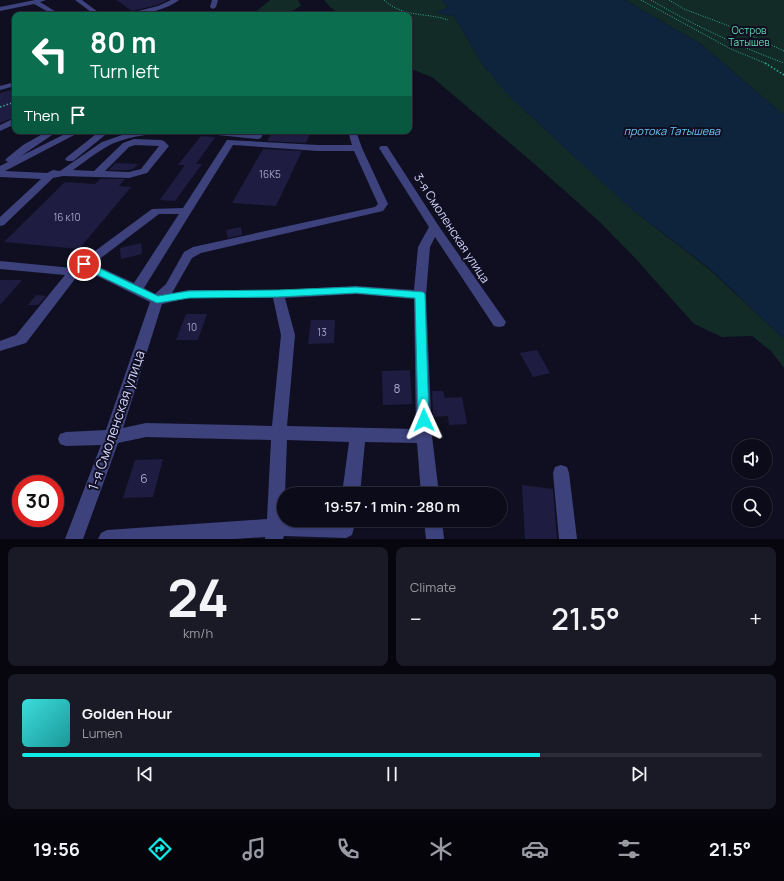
<!DOCTYPE html>
<html lang="en">
<head>
<meta charset="utf-8">
<style>
  body { margin:0; font-family:Manrope,sans-serif; background:#1a1926; color:#f1f3f6; height:100vh; display:flex; flex-direction:column; font-size:15px; white-space:nowrap }
  * { box-sizing:border-box; margin:0 }
  p { font-size:13px; color:#9a9ba2 }
  .icon { flex:none; width:22px; height:22px; fill:none; stroke:currentColor; stroke-width:2; stroke-linecap:round; stroke-linejoin:round }
  .map { position:relative; height:539px; overflow:hidden }
  .panel { display:flex; flex-direction:column; gap:8px; padding:8px; background:#07060e; flex:1 }
  .panel>* { flex:none }
  .hud { position:absolute; left:12px; top:12px; width:400px; height:122px; border-radius:8px; box-shadow:0 1px 3px #0004,0 0 0 1px #2c2b38; background:#0b6e4f; color:#fff; overflow:hidden }
  .controls { position:absolute; left:732px; top:439px; display:grid; gap:8px }
  .controls a { display:grid; place-items:center; width:40px; height:40px; border-radius:50%; background:#0c0b19; box-shadow:0 1px 3px #0004,0 0 0 1px #2c2b38; font-size:20px }
  .speed { position:absolute; left:12px; top:475px; display:flex; gap:8px; font-size:20px; font-weight:700; text-align:center }
  .speed>* { display:grid; place-content:center; width:52px; height:52px; border-radius:50%; background:#0c0b19; box-shadow:0 1px 3px #0004,0 0 0 1px #2c2b38; line-height:1 }
  .speed .limit { border:6px solid #d22; background:#fff; color:#111 }
  .pin { position:absolute; display:grid; place-items:center; width:34px; height:34px; color:#fff; margin:-17px; border:2px solid #fff; border-radius:50%; box-shadow:0 1px 4px #0007 }
  .me { position:absolute; width:44px; margin:-22px; rotate:359deg; stroke-linejoin:round; filter:drop-shadow(0 0 3px #0008) }
  .turn { display:flex; align-items:center; gap:14px; height:84px; padding:0 12px; font-size:18px }
  .turn .icon { width:52px; height:52px; stroke-width:2.5 }
  .turn b { display:block; font-size:28px; line-height:34px }
  .then { display:flex; align-items:center; height:38px; padding:0 12px; background:#0003; gap:8px; font-size:15px }
  .big { font-size:30px; font-weight:600; line-height:1.1 }
  .panel .card { flex:1; display:flex; flex-direction:column; justify-content:center; gap:6px; min-width:0; padding:0 14px; border-radius:8px; background:#1a1926 }
  .panel .dial { align-items:center; gap:0 }
  .dial b { font-size:52px; line-height:1 }
  .song { display:flex; align-items:center; gap:12px }
  .cover { width:48px; height:48px; border-radius:6px; background:linear-gradient(135deg,hsl(180 70% 55%),hsl(180 70% 35%)) }
  .played { height:4px; border-radius:2px; background:linear-gradient(90deg,#0febe7 70%,#2c2b38 70%) }
  .keys { display:flex; justify-content:space-around; direction:ltr }
  .heat { display:flex; justify-content:space-between; align-items:center; font-size:22px; direction:ltr }
  .panel .tiles { flex:1; display:grid; gap:8px; grid-template-columns:1fr 1fr }
  .card:last-child { grid-column:span 2 }
  .trip { position:absolute; left:277px; top:487px; width:230px; height:40px; border-radius:20px; background:#0c0b19; box-shadow:0 1px 3px #0004,0 0 0 1px #2c2b38; font-weight:600; line-height:40px; text-align:center }
  .menu { display:flex; height:64px; justify-content:space-around; align-items:center; background:#05040a; color:#9a9ba2 }
  .menu .icon { width:28px; height:28px }
  .menu .selected { color:#0febe7 }
  .menu b { font-size:18px; color:#f1f3f6 }
  .map>svg:first-child { display:block }
</style>
</head>
<body>
<div class="map">
<svg width="784" height="539" viewBox="0 0 784 539">
  <rect width="100%" height="100%" fill="#100f21"/>
  <g fill="#122b27">
    <path d="M 270,0 L 298,0 L 301,6 L 285,15 L 249,15 L 258,10 Z"/>
    <path d="M 324,0 L 441,0 L 448,7 L 440,14 L 454,16 L 482,64 L 524,110 L 634,211 L 709,269 L 784,339 L 784,368 L 771,351 L 752,336 L 722,337 L 694,324 L 635,258 L 600,222 L 531,161 L 432,77 L 409,68 L 409,15 L 341,15 L 330,7 Z"/>
    <path d="M 625,0 L 784,0 L 784,115 L 701,44 Z"/>
  </g>
  <path fill="#0d243c" d="M 441,0 L 625,0 L 701,44 L 784,115 L 784,339 L 710,269 L 634,211 L 607,187 L 507,94 L 482,64 L 454,16 L 440,14 L 437,12 L 448,7 Z"/>
  <g fill="#1f1c41">
    <path d="M 117,0 L 167,0 L 157,5 L 132,11 Z"/>
    <path d="M 15,89 L 15,117 L 0,123 L 0,93 Z"/>
    <path d="M 273,131 L 311,131 L 306,143 L 267,141 Z"/>
    <path d="M 201,136 L 215,137 L 196,164 L 202,164 L 175,201 L 160,200 L 185,165 L 178,165 Z"/>
    <path d="M 263,149 L 302,151 L 276,206 L 232,203 Z"/>
    <path d="M 115,163 L 138,164 L 133,169 L 129,170 L 109,170 Z"/>
    <path d="M 100,179 L 125,179 L 119,186 L 131,187 L 79,249 L 4,242 L 65,182 L 95,184 Z"/>
    <path d="M 241,227 L 242,235 L 228,238 L 226,230 Z"/>
    <path d="M 141,243 L 142,254 L 121,259 L 120,248 Z"/>
    <path d="M 0,280 L 22,280 L 0,305 Z"/>
    <path d="M 36,295 L 46,296 L 38,305 L 28,305 Z"/>
    <path d="M 186,314 L 207,314 L 198,340 L 176,340 Z"/>
    <path d="M 311,320 L 335,320 L 334,343 L 308,344 Z"/>
    <path d="M 537,350 L 550,373 L 533,377 L 520,353 Z"/>
    <path d="M 410,370 L 412,404 L 383,405 L 382,371 Z"/>
    <path d="M 432,391 L 443,391 L 445,398 L 462,397 L 467,424 L 449,425 L 448,416 L 433,417 Z"/>
    <path d="M 163,459 L 153,497 L 123,498 L 135,460 Z"/>
    <path d="M 522,485 L 553,489 L 557,539 L 525,539 Z"/>
  </g>
  <g fill="none" stroke-linecap="round" stroke-linejoin="round">
    <g stroke="#36ac97" stroke-width="1" stroke-dasharray="1 1.5" stroke-linecap="butt">
      <path d="M 384,0 C 404,18 425,12 448,20"/>
      <path d="M 641,0 L 731,49 L 767,64"/>
      <path d="M 651,0 C 693,25 738,46 784,63"/>
      <path d="M 669,0 L 684,9 L 737,29 L 784,51"/>
    </g>
    <g stroke="#36ac97" stroke-width="1.5" stroke-dasharray="1.5 2" stroke-linecap="butt">
      <path d="M 765,63 L 784,75"/>
      <path d="M 0,107 L 15,102"/>
    </g>
    <g fill="#3d427d" fill-rule="evenodd">
      <path d="M 35,0 L 46,0 L 40,2 L 61,15 L 54,15 L 34,4 L 0,11 L 0,7 Z"/>
      <path d="M 75,0 L 82,0 L 102,15 L 95,15 Z"/>
      <path d="M 171,0 L 179,0 C 165,11 140,15 123,15 L 158,6 Z"/>
      <path d="M 212,0 L 218,0 L 216,7 L 213,9 L 210,7 Z"/>
      <path d="M 15,82 L 15,86 L 0,90 L 0,86 Z"/>
      <path d="M 15,118 L 15,124 L 0,131 L 0,125 Z"/>
      <path d="M 48,131 L 58,131 L 21,156 L 71,131 L 82,131 L 5,171 L 47,173 L 53,170 L 60,171 L 102,142 L 128,133 L 143,131 L 227,131 L 255,133 L 257,131 L 265,131 L 261,138 L 258,139 C 214,135 156,126 114,143 C 99,150 86,161 73,170 L 94,171 L 123,143 L 134,139 L 161,140 L 164,141 L 169,146 L 147,173 L 129,178 L 63,176 L 53,178 L 4,225 L 0,226 L 0,217 L 41,179 L 0,177 L 0,166 L 8,162 L 5,160 L 7,158 L 23,145 ZM 135,145 L 159,146 L 141,169 L 129,172 L 105,171 L 129,147 Z"/>
      <path d="M 100,131 L 110,131 L 73,161 L 67,161 L 65,159 L 67,157 Z"/>
      <path d="M 348,131 L 356,131 L 362,148 L 388,204 L 383,211 L 201,253 L 192,258 L 172,293 L 189,290 L 278,290 L 356,286 L 414,290 L 418,247 L 429,227 L 379,148 L 381,146 L 387,146 L 438,225 L 506,322 L 504,326 L 499,327 L 494,326 L 435,237 L 430,247 L 426,295 L 432,436 L 439,494 L 421,494 L 417,443 L 365,442 L 360,494 L 342,494 L 349,442 L 287,440 L 284,520 L 356,520 L 352,535 L 346,538 L 284,536 L 283,539 L 265,539 L 265,537 L 235,539 L 98,539 L 101,533 L 107,530 L 267,519 L 271,440 L 146,437 L 118,443 L 83,539 L 65,539 L 101,445 L 66,446 L 60,444 L 58,439 L 60,434 L 66,432 L 106,430 L 150,302 L 85,270 L 78,275 L 26,343 L 0,351 L 0,341 L 16,335 L 65,275 L 0,269 L 0,261 L 72,268 L 152,209 L 183,208 L 227,140 L 318,145 L 352,145 ZM 233,145 L 318,151 L 354,151 L 378,204 L 375,207 L 193,247 L 184,252 L 166,284 L 155,294 L 144,288 ZM 159,214 L 179,214 L 134,283 L 93,264 ZM 356,294 L 414,299 L 416,429 L 287,426 L 295,335 L 285,298 ZM 189,298 L 273,298 L 281,335 L 272,426 L 146,423 L 123,428 L 162,304 Z"/>
      <path d="M 561,465 L 567,467 L 569,473 L 577,539 L 559,539 L 553,473 L 555,467 Z"/>
      <path d="M 424,520 L 442,520 L 444,539 L 426,539 Z"/>
    </g>
  </g>
  <path fill="#0febe7" stroke="#0a9996" d="M 84,261 L 158,296 L 189,291 L 278,290 L 356,287 L 423,292 L 425,294 L 429,420 L 428,424 L 424,426 L 419,424 L 418,420 L 415,298 L 356,293 L 278,297 L 189,298 L 157,303 L 81,267 L 79,264 Z"/>
  <g text-anchor="middle" dominant-baseline="central" stroke-width="4" stroke-linejoin="round" paint-order="stroke">
    <g font-size="10" fill="#63d7ac" stroke="#100f21">
      <text x="749" y="30">Остров<tspan x="749" dy="12">Татышев</tspan></text>
    </g>
    <g font-size="10" fill="#a5a4cd">
      <text x="270" y="174">16К5</text>
      <text x="67" y="217">16 к10</text>
      <text x="192" y="327">10</text>
      <text x="322" y="332">13</text>
    </g>
    <g font-size="11" font-style="italic" fill="#67c5f5" stroke="#100f21">
      <text x="672" y="130">протока Татышева</text>
    </g>
    <g font-size="12" fill="#d2d2fc" stroke="#100f21">
      <text transform="translate(452 228) rotate(57)">3-я Смоленская улица</text>
    </g>
    <g font-size="12" fill="#a5a4cd">
      <text x="397" y="388">8</text>
      <text x="144" y="478">6</text>
    </g>
    <g font-size="14" fill="#d2d2fc" stroke="#100f21">
      <text transform="translate(116 420) rotate(-71)">1-я Смоленская улица</text>
    </g>
  </g>
</svg>
<div class="controls">
<a><svg class="icon" aria-label="sound" viewBox="0 0 24 24"><path d="M4 9h4l5-4v14l-5-4H4zM17 9q2 3 0 6"/></svg></a>
<a><svg class="icon" aria-label="search" viewBox="0 0 24 24"><circle cx="10" cy="10" r="6"/><path d="M15 15l6 6"/></svg></a>
</div>
<div class="speed"><div class="limit">30</div></div>
<div class="pin" style="left:84px;top:264px;background:#d93025"><svg class="icon" aria-label="arrive" viewBox="0 0 24 24"><path d="M6 21V4h12l-3 4 3 4H6"/></svg></div>
<svg class="me" style="left:424px;top:420px" viewBox="-20 -20 40 40"><path d="M0-17L14 15 0 8-14 15z" fill="#0febe7" stroke="#fff" stroke-width="4"/></svg>
<div class="trip">19:57 · 1 min · 280 m</div>
<div class="hud">
<div class="turn"><svg class="icon" aria-label="left" viewBox="0 0 24 24"><path d="M17 20v-9H6M10 6l-5 5 5 5"/></svg><div><b>80 m</b>Turn left</div></div>
<div class="then">Then<svg class="icon" aria-label="arrive" viewBox="0 0 24 24"><path d="M6 21V4h12l-3 4 3 4H6"/></svg></div>
</div>
</div>
<section class="panel">
<div class="tiles">
<div class="card dial"><b>24</b><p>km/h</p></div>
<div class="card"><p>Climate</p>
<div class="heat"><a>−</a><b class="big">21.5°</b><a>+</a></div>
</div>
<div class="card">
<div class="song"><i class="cover"></i><div><b>Golden Hour</b><p>Lumen</p></div></div>
<div class="played"></div>
<div class="keys"><svg class="icon" aria-label="previous" viewBox="0 0 24 24"><path d="M18 5L8 12l10 7zM5 5v14"/></svg><svg class="icon" aria-label="pause" viewBox="0 0 24 24"><path d="M8 5v14M16 5v14"/></svg><svg class="icon" aria-label="next" viewBox="0 0 24 24"><path d="M6 5l10 7-10 7zM19 5v14"/></svg></div>
</div>
</div>
</section>
<nav class="menu">
<b>19:56</b>
<svg class="icon selected" aria-label="directions" viewBox="0 0 24 24"><path d="M12 3l9 9-9 9-9-9zM9 14v-3h6M13 9l2 2-2 2"/></svg>
<svg class="icon" aria-label="music" viewBox="0 0 24 24"><path d="M9 18V5l10-2v13"/><circle cx="6" cy="18" r="3"/><circle cx="16" cy="16" r="3"/></svg>
<svg class="icon" aria-label="phone" viewBox="0 0 24 24"><path d="M5 4h4l2 5-3 2q2 4 5 5l2-3 5 2v4C11 20 4 13 5 4z"/></svg>
<svg class="icon" aria-label="climate" viewBox="0 0 24 24"><path d="M12 3v18M4 7l16 10M4 17L20 7"/></svg>
<svg class="icon" aria-label="car" viewBox="0 0 24 24"><path d="M5 17H2v-5l4-1 3-4h7l3 4 3 1v5h-3M9 17h6M6 11h13"/><circle cx="7" cy="17" r="2"/><circle cx="17" cy="17" r="2"/></svg>
<svg class="icon" aria-label="filters" viewBox="0 0 24 24"><path d="M4 7h16M4 17h16"/><circle cx="9" cy="7" r="2"/><circle cx="15" cy="17" r="2"/></svg>
<b>21.5°</b>
</nav>
</body>
</html>
